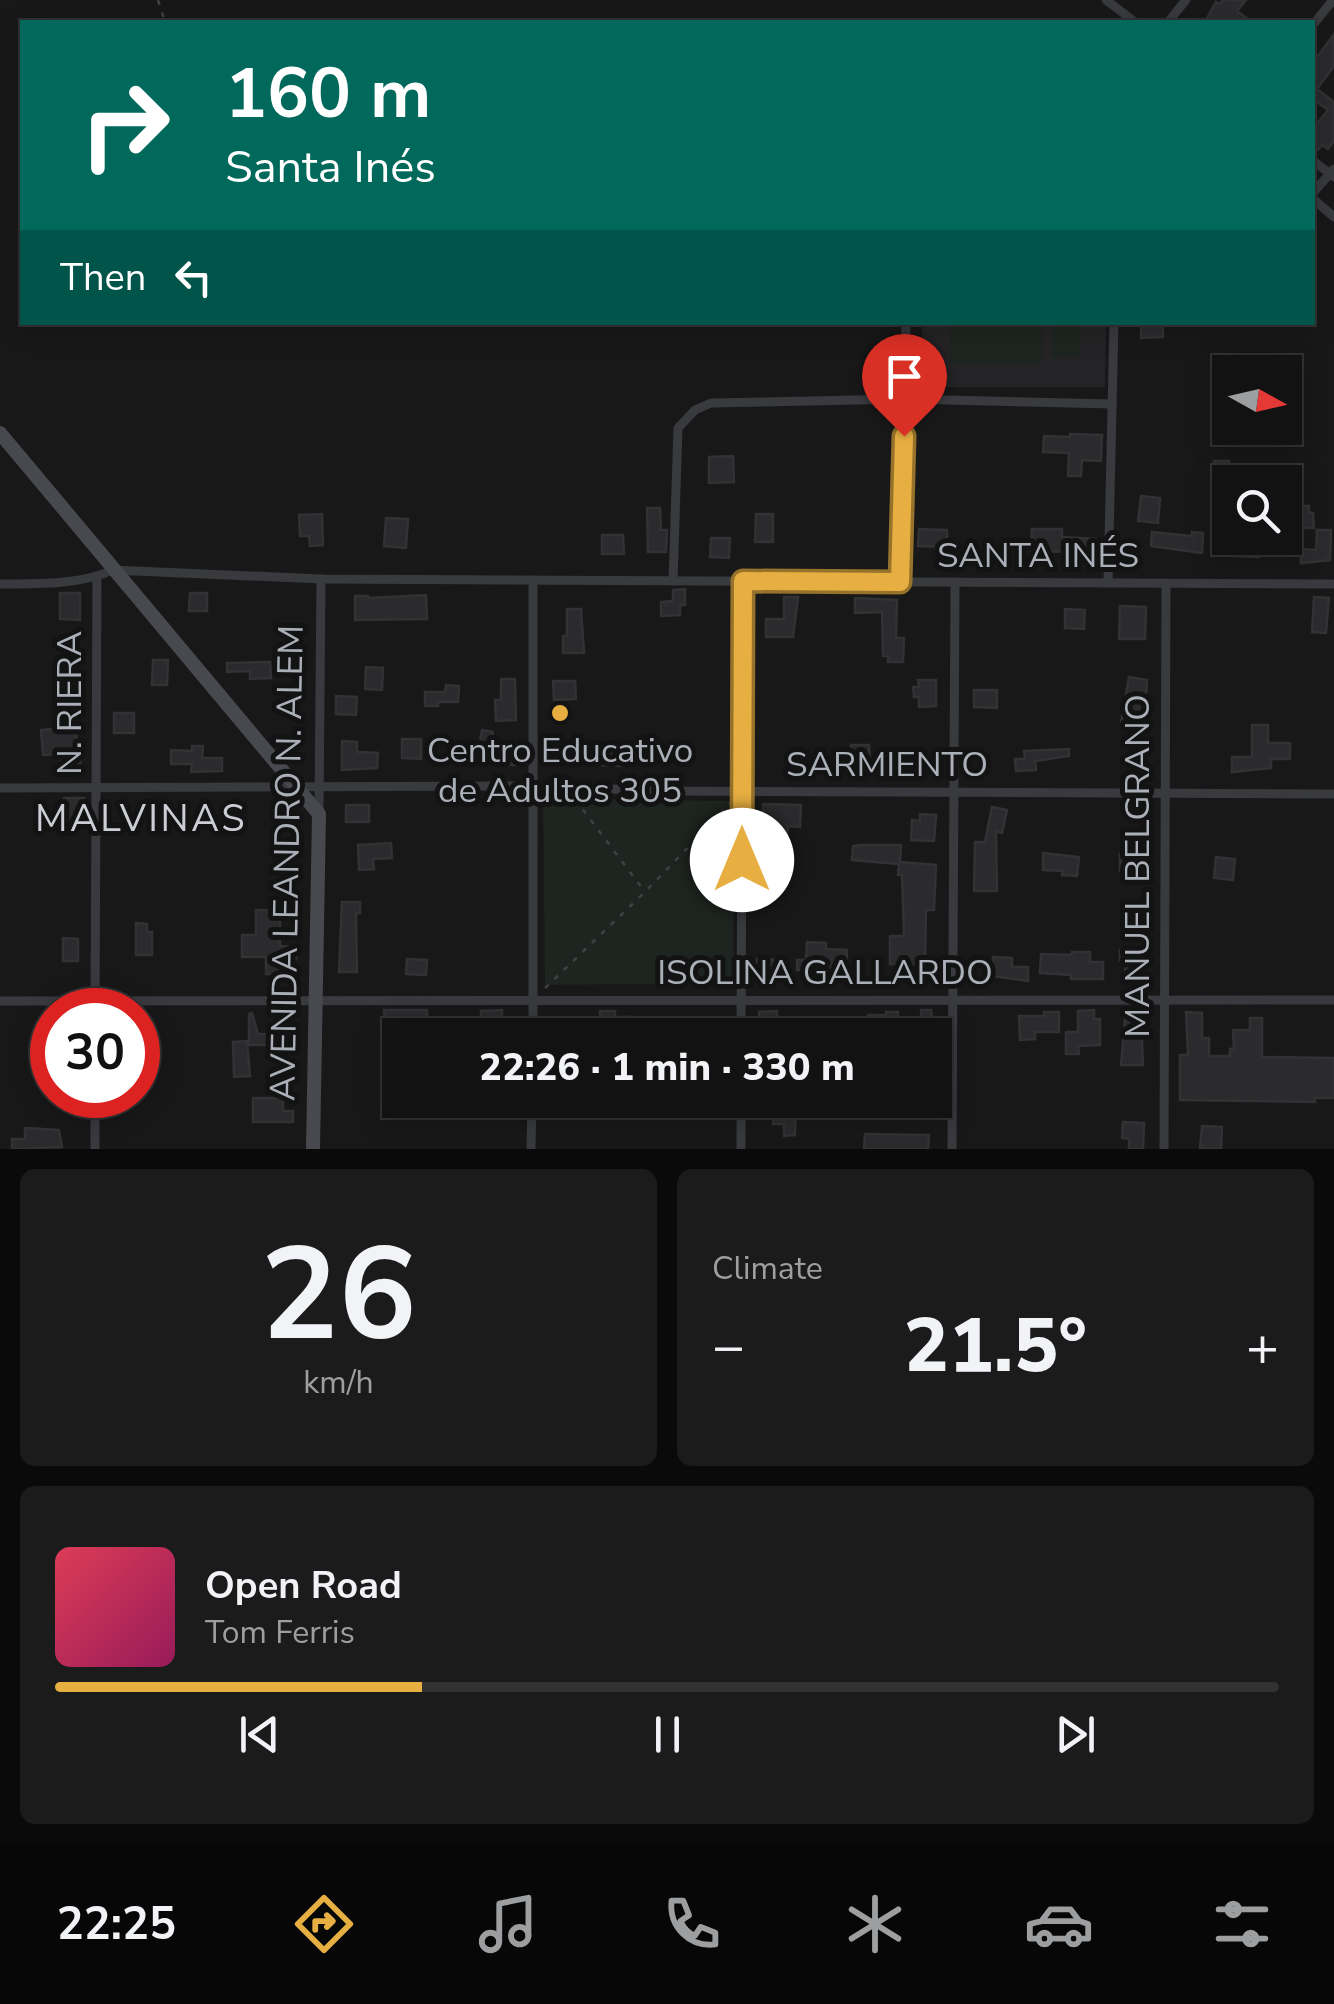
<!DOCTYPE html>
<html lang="en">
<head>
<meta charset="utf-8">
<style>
  body { margin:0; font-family:"Nunito Sans",sans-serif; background:#1b1b1c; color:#f1f3f6; height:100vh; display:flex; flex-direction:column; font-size:38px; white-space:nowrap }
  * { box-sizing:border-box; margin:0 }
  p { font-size:32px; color:#9c9ea0 }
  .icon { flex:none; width:55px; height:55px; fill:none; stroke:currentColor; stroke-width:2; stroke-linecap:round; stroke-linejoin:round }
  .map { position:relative; height:1149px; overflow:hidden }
  .panel { display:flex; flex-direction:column; gap:20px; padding:20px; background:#0a0a0a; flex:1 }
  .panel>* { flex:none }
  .banner { position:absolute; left:20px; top:20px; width:1295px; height:305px; border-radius:0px; box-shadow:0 5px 25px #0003,0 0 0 2px #313233; background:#00695c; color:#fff; overflow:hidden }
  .needle { width:65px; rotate:98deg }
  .tools { position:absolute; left:1212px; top:355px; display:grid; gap:20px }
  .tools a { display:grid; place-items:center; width:90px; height:90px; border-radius:0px; background:#121213; box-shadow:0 5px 25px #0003,0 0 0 2px #313233; font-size:50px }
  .speed { position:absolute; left:30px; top:988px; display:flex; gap:20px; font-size:50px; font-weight:700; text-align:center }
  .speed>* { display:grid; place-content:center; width:130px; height:130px; border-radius:50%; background:#121213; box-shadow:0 5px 25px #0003,0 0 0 2px #313233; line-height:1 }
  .speed .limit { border:15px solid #d22; background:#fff; color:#111 }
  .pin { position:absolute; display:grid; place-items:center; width:85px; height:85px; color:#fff; margin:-102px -42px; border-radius:50% 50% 50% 0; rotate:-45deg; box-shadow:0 0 10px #0007 }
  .pin .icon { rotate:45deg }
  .me { position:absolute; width:110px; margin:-55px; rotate:0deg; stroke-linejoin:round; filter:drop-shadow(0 0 8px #0008) }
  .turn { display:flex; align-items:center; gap:35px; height:210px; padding:0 40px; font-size:45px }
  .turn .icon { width:130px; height:130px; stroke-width:2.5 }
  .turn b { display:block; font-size:70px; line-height:85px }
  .then { display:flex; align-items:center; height:95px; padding:0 40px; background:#0003; gap:20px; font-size:38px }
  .big { font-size:75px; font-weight:800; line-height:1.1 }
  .panel .widget { flex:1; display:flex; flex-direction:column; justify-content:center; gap:15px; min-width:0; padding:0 35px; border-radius:15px; background:#1b1b1c }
  .panel .dial { align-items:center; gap:0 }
  .dial b { font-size:130px; line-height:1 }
  .song { display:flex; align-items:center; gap:30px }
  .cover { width:120px; height:120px; border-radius:15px; background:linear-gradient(135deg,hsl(350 70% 55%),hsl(330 70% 35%)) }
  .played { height:10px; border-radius:5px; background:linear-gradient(90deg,#e7af42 30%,#313233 30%) }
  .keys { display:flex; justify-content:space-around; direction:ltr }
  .heat { display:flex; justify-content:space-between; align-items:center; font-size:55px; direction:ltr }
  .panel .tiles { flex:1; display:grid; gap:20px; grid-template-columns:1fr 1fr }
  .widget:last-child { grid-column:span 2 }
  .trip { position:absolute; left:382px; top:1018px; width:570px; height:100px; border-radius:0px; background:#121213; box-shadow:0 5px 25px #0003,0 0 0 2px #313233; font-weight:800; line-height:100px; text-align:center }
  .dock { display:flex; height:160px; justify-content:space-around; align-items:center; background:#070708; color:#9c9ea0 }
  .dock .icon { width:70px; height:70px }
  .dock .on { color:#e7af42 }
  .dock b { font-size:45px; color:#f1f3f6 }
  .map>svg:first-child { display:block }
</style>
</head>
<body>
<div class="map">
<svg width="1334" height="1149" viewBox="0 0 1334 1149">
  <rect width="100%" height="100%" fill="#181819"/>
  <path fill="#242426" d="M 922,323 L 1106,323 L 1105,387 L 922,387 Z"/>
  <g fill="#1e241f">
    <rect x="950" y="323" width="92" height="40"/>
    <path d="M 1053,323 L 1080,323 L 1079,358 L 1053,358 Z"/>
    <path d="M 543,798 L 733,801 L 734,983 L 545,985 Z"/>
  </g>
  <g fill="#2b2b2d" stroke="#323235" stroke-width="2.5">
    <path d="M 1223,0 L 1246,0 L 1237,11 L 1252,22 L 1205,22 L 1216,2 L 1220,4 Z"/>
    <path d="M 1334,34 L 1334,66 L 1317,89 L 1334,102 L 1334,141 L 1328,149 L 1322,145 L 1318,150 L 1312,145 L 1312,130 L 1328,110 L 1312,98 L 1312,54 L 1317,57 Z"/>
    <path d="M 1141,322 L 1163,322 L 1163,337 L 1141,338 Z"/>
    <path d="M 1070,434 L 1102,435 L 1101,461 L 1082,460 L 1081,476 L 1068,476 L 1069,453 L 1043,452 L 1044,436 L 1070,437 Z"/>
    <path d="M 733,456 L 734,482 L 709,483 L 709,457 Z"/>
    <path d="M 1214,461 L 1229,461 L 1230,484 L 1214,485 Z"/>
    <path d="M 1141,496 L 1160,498 L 1158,523 L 1138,521 Z"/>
    <path d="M 1296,506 L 1309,506 L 1309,513 L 1313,513 L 1314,528 L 1296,528 Z"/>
    <path d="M 647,508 L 660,508 L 661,530 L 667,530 L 666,552 L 648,552 Z"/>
    <path d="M 322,514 L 323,545 L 310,546 L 309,536 L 300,536 L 299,515 Z"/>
    <path d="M 756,514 L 773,514 L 773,542 L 755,542 Z"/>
    <path d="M 386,518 L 408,519 L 406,548 L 384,546 Z"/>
    <path d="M 919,529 L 947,530 L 947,547 L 918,546 Z"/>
    <path d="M 1032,529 L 1062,529 L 1062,537 L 1096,539 L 1095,560 L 1076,559 L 1077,552 L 1031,551 Z"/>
    <path d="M 1317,530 L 1331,530 L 1330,560 L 1301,563 L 1301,549 L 1316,550 Z"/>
    <path d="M 1152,532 L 1192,536 L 1192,532 L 1203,533 L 1202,553 L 1151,546 Z"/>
    <path d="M 602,535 L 623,535 L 624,554 L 602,554 Z"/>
    <path d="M 711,538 L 730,538 L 729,558 L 710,557 Z"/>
    <path d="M 1235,538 L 1260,538 L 1259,557 L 1234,556 Z"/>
    <path d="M 685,589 L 685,605 L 680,605 L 680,615 L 661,616 L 661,602 L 673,601 L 673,590 Z"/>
    <path d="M 60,593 L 80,593 L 80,620 L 60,619 Z"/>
    <path d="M 190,593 L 207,593 L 207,611 L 189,611 Z"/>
    <path d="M 426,595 L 427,619 L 355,620 L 355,596 L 368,596 L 368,598 Z"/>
    <path d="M 784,597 L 798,597 L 793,637 L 766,637 L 766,619 L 784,619 Z"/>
    <path d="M 1314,597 L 1329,598 L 1326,633 L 1312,632 Z"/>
    <path d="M 855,598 L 897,600 L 896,638 L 904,638 L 903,662 L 888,662 L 888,656 L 883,656 L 882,612 L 855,613 Z"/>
    <path d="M 1120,606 L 1146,607 L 1145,639 L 1119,639 Z"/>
    <path d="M 567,609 L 581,609 L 584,653 L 563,653 L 563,636 L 567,636 Z"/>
    <path d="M 1065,609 L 1085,610 L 1084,629 L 1065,628 Z"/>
    <path d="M 153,660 L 168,660 L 167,685 L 152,685 Z"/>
    <path d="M 270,662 L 271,678 L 250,679 L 250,671 L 227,672 L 227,663 Z"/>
    <path d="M 366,667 L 383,668 L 382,690 L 365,689 Z"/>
    <path d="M 1129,677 L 1147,680 L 1144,726 L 1121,723 Z"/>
    <path d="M 59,678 L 75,678 L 77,759 L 80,759 L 81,771 L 61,772 L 61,754 L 43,755 L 41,730 L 61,728 Z"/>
    <path d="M 501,679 L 515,679 L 516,720 L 496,721 L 495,700 L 501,700 Z"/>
    <path d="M 918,680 L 936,680 L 936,706 L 919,707 L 919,697 L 914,697 L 913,687 L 919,687 Z"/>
    <path d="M 553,681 L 575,681 L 576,699 L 554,700 Z"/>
    <path d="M 446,685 L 459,686 L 458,702 L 438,702 L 438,706 L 425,706 L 425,692 L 445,692 Z"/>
    <path d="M 974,690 L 997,690 L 997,708 L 974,707 Z"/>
    <path d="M 336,696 L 357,697 L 356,715 L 336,714 Z"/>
    <rect x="114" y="713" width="20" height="20"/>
    <path d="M 1252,725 L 1268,725 L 1268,743 L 1290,743 L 1290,759 L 1271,759 L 1271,768 L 1232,772 L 1232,757 L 1252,757 Z"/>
    <path d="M 482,730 L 493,732 L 492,743 L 516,742 L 516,765 L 501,765 L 501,756 L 478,753 Z"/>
    <path d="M 402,739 L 421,739 L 421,759 L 402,758 Z"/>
    <path d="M 342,741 L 357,742 L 357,752 L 378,753 L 377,768 L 342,770 Z"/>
    <path d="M 851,745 L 869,745 L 870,766 L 851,766 Z"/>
    <path d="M 192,746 L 203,746 L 202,758 L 222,758 L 222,771 L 191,772 L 192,764 L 171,764 L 171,750 L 192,751 Z"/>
    <path d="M 599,747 L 614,748 L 613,753 L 621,753 L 620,766 L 598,765 Z"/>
    <path d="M 1069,749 L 1069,756 L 1035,761 L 1036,770 L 1016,771 L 1015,759 L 1025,759 L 1024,751 Z"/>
    <path d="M 64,798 L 84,798 L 83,826 L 63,826 Z"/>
    <path d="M 763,804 L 801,805 L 800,827 L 788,826 L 786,855 L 769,855 L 770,826 L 763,826 Z"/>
    <rect x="346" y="805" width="23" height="17"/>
    <path d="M 992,807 L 1007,810 L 1002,833 L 996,831 L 997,891 L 974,891 L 975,842 L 985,842 Z"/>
    <path d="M 920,814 L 936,815 L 934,841 L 911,840 L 912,820 L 920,821 Z"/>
    <path d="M 391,843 L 392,858 L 373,859 L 374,869 L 359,870 L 358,845 Z"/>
    <path d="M 860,845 L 901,845 L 900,862 L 936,865 L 934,910 L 926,910 L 925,965 L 890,964 L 890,936 L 904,936 L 902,875 L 898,875 L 899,864 L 852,860 L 853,846 Z"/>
    <path d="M 1043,853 L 1079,857 L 1077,876 L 1062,875 L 1063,871 L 1043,870 Z"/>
    <path d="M 1142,853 L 1143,870 L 1120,871 L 1120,854 Z"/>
    <path d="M 1216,857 L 1235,859 L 1233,880 L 1214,878 Z"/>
    <path d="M 342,902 L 360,902 L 360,913 L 356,913 L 357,972 L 339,972 Z"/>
    <path d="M 256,910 L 280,911 L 280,946 L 296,947 L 296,959 L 288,958 L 288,974 L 266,974 L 266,957 L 242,957 L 242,935 L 256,935 Z"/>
    <path d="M 136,923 L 147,924 L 147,932 L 152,932 L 152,955 L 136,955 Z"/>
    <path d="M 63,938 L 78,939 L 78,961 L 63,961 Z"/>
    <path d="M 807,942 L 826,943 L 826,949 L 847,950 L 846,977 L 806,977 L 806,970 L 797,970 L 797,960 L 806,960 Z"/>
    <path d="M 1120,950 L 1145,951 L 1144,976 L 1125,976 L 1126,960 L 1120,960 Z"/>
    <path d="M 1072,952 L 1090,952 L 1090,962 L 1103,962 L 1103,979 L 1071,979 L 1071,975 L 1040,973 L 1041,954 L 1072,955 Z"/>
    <path d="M 993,957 L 1012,958 L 1012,967 L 1028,967 L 1028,981 L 992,976 Z"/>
    <path d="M 407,959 L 427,960 L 426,975 L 406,974 Z"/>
    <path d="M 757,959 L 778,960 L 778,977 L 756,976 Z"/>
    <path d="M 384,1010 L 427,1010 L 427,1031 L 410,1032 L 410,1028 L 385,1028 Z"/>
    <path d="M 502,1010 L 502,1026 L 515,1026 L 515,1035 L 452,1035 L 452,1020 L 481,1020 L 481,1011 Z"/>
    <path d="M 921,1010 L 931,1010 L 932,1017 L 938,1017 L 938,1035 L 922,1035 Z"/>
    <path d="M 1094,1010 L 1094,1019 L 1100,1019 L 1100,1045 L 1078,1046 L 1079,1054 L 1066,1054 L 1066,1032 L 1078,1032 L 1078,1011 Z"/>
    <path d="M 600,1011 L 615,1011 L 615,1017 L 632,1017 L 632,1025 L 662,1025 L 662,1035 L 616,1035 L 616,1026 L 600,1026 Z"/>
    <path d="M 777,1011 L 778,1035 L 760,1035 L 759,1012 Z"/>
    <path d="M 886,1012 L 898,1012 L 898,1025 L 884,1025 L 884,1035 L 867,1035 L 868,1015 L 886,1015 Z"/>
    <path d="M 1044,1012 L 1059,1012 L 1059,1032 L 1035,1032 L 1035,1039 L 1020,1040 L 1019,1016 L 1044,1016 Z"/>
    <path d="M 1186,1012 L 1202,1013 L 1202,1038 L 1209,1038 L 1209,1056 L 1230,1056 L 1230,1049 L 1234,1048 L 1233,1030 L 1250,1030 L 1250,1018 L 1262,1018 L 1262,1057 L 1334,1058 L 1334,1098 L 1314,1098 L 1315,1102 L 1180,1100 L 1180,1055 L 1188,1055 Z"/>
    <path d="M 252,1013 L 258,1034 L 279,1034 L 279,1045 L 249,1045 L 249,1014 Z"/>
    <path d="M 1125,1018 L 1141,1018 L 1143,1065 L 1121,1065 Z"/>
    <path d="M 247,1041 L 250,1076 L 234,1077 L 233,1042 Z"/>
    <path d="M 253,1098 L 283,1098 L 283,1111 L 293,1111 L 293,1122 L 253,1122 Z"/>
    <path d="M 775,1100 L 796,1100 L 795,1135 L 784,1136 L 784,1124 L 773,1124 Z"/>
    <path d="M 1123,1122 L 1144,1123 L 1143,1149 L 1129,1149 L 1129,1139 L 1122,1138 Z"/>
    <path d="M 1202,1126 L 1222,1127 L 1221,1149 L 1200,1148 Z"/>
    <path d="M 25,1128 L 59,1130 L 62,1147 L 12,1149 L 12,1139 L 25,1139 Z"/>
    <path d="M 865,1134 L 929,1135 L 928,1149 L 864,1149 Z"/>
  </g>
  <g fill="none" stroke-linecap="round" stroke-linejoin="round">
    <g stroke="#3f4145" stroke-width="2.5" stroke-dasharray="5 8" stroke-linecap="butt">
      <path d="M 158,0 L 165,22"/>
      <path d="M 575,799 L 645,892"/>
      <path d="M 545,988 L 645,892 L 731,803"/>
    </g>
    <g stroke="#393a3e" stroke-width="9">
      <path d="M 1106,0 L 1135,22"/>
      <path d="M 1168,22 L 1186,0"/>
      <path d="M 1312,26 L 1333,0"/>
      <path d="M 1312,160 L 1334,177"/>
      <path d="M 1312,194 L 1334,169"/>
      <path d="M 1312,198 L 1334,217"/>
      <path d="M 673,581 L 678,428 L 695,410 L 711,403 L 904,399 L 1112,404"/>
      <path d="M 900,582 L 906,322"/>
      <path d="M 1108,583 L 1114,322"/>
      <path d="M 0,584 C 36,584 80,585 113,570 L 321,579 L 1334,584"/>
      <path d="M 0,788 L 533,786 L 661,791 L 1334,794"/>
      <path d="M 319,811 L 321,579"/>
      <path d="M 0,1001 L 1334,1000"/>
      <path d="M 95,1010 L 97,577"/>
      <path d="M 533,1035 L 533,580"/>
      <path d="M 741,1035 L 743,581"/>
      <path d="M 95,1095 L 95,1149"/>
      <path d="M 531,1149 L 532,1100"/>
      <path d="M 741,1149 L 741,1100"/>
      <path d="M 952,1149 L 955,582"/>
      <path d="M 1164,1149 L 1166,583"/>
    </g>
    <path stroke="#47494e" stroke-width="14" d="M 0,433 L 319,814 L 313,1149"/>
  </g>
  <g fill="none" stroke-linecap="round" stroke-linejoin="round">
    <defs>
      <path id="route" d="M 742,860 L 743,581 L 900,582 L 904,436"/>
    </defs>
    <use href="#route" stroke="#96722b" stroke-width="25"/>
    <use href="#route" stroke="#e7af42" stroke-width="18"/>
  </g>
  <circle fill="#e7af42" stroke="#131314" stroke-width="4" cx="560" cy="713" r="10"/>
  <g text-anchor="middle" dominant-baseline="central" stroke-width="10" stroke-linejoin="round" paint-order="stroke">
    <g font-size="35" fill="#abafb8" stroke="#131314">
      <text x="1038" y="555">SANTA INÉS</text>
      <text transform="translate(69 703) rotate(-90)">N. RIERA</text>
      <text x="887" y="764">SARMIENTO</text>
      <text transform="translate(287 863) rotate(-89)">AVENIDA LEANDRO N. ALEM</text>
      <text transform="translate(1137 866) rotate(-90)">MANUEL BELGRANO</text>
      <text x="825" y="972">ISOLINA GALLARDO</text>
    </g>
    <g font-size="35" fill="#abafb8" stroke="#131314">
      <text x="560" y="750">Centro Educativo<tspan x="560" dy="40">de Adultos 305</tspan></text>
    </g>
    <g font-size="38" letter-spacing="2.5" fill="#cbced5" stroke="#131314">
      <text x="141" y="818">MALVINAS</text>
    </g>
  </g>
</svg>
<div class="tools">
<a><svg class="needle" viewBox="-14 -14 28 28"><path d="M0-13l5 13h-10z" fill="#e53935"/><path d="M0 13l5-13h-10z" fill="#9c9ea0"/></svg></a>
<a><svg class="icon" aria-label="search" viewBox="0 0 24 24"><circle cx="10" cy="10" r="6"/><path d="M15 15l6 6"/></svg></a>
</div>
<div class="speed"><div class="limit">30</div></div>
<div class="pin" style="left:904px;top:436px;background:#d93025"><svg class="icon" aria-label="arrive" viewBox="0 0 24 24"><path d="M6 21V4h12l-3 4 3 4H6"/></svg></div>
<svg class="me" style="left:742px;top:860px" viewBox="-20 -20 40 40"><circle r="19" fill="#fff"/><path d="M0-13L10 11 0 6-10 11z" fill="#e7af42"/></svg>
<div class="trip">22:26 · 1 min · 330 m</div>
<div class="banner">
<div class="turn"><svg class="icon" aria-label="right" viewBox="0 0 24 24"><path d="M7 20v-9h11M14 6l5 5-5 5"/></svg><div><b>160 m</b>Santa Inés</div></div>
<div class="then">Then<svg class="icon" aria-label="left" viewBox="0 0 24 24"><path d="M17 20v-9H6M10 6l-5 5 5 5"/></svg></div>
</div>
</div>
<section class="panel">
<div class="tiles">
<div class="widget dial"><b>26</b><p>km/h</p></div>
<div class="widget"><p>Climate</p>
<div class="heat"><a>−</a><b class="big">21.5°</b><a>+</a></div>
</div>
<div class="widget">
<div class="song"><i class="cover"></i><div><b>Open Road</b><p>Tom Ferris</p></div></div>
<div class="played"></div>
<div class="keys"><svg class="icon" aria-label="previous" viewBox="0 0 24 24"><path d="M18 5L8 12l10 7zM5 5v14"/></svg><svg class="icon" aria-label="pause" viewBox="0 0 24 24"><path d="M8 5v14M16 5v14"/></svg><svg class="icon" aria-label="next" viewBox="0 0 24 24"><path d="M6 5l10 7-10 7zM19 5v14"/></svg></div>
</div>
</div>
</section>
<nav class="dock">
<b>22:25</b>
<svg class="icon on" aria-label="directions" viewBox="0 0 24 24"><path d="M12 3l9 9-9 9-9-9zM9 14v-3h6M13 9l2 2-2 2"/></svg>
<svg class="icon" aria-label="music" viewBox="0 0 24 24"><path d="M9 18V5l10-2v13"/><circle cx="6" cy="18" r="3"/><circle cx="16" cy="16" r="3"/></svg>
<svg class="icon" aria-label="phone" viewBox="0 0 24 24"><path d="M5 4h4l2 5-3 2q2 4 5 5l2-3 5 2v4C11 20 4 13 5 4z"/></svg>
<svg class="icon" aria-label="climate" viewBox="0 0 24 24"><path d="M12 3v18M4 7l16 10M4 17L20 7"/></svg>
<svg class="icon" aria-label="car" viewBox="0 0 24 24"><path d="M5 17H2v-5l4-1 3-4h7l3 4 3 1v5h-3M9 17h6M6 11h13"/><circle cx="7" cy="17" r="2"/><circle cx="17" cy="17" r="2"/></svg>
<svg class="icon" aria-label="filters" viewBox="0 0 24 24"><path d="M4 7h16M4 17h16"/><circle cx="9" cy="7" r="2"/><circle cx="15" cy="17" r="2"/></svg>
</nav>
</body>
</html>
